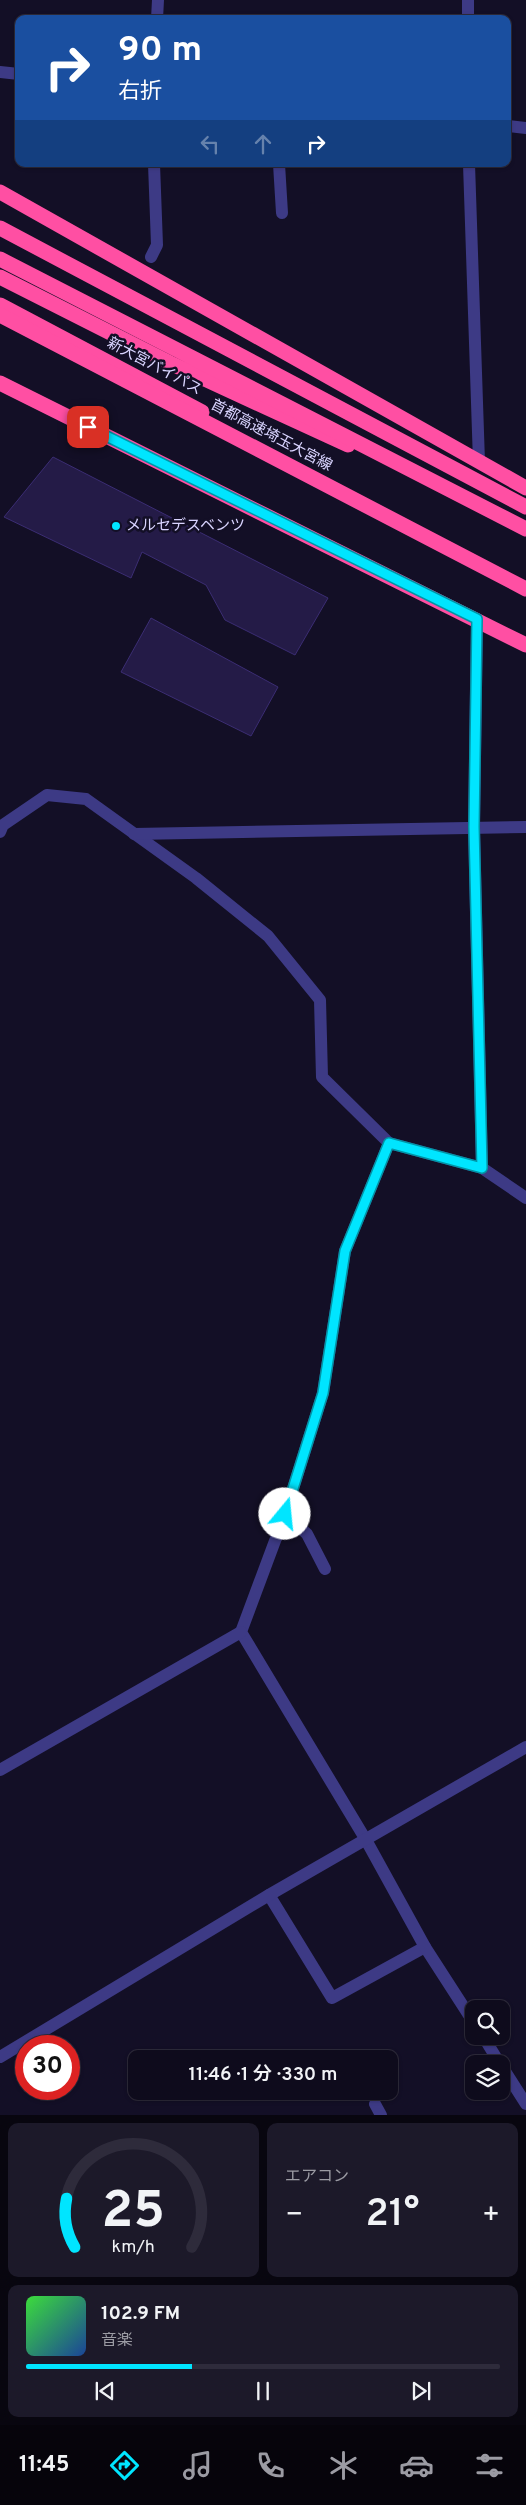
<!DOCTYPE html>
<html lang="ja">
<head>
<meta charset="utf-8">
<style>
  body { margin:0; font-family:Overpass,"Noto Sans JP",sans-serif; background:#1c1929; color:#f1f3f6; height:100vh; display:flex; flex-direction:column; font-size:19px; white-space:nowrap }
  * { box-sizing:border-box; margin:0 }
  p { font-size:16px; color:#9b9ba3 }
  .icon { flex:none; width:28px; height:28px; fill:none; stroke:currentColor; stroke-width:2; stroke-linecap:round; stroke-linejoin:round }
  .map { position:relative; height:2115px; overflow:hidden }
  .details { display:flex; flex-direction:column; gap:8px; padding:8px; background:#08060f; flex:1 }
  .details>* { flex:none }
  .banner { position:absolute; left:15px; top:15px; width:496px; height:152px; border-radius:10px; box-shadow:0 1px 4px #0004,0 0 0 1px #2e2b3b; background:#1a4fa0; color:#fff; overflow:hidden }
  .fabs { position:absolute; left:465px; top:2000px; display:grid; gap:10px }
  .fabs a { display:grid; place-items:center; width:45px; height:45px; border-radius:10px; background:#0e0b1c; box-shadow:0 1px 4px #0004,0 0 0 1px #2e2b3b; font-size:25px }
  .speed { position:absolute; left:15px; top:2035px; display:flex; gap:10px; font-size:25px; font-weight:700; text-align:center }
  .speed>* { display:grid; place-content:center; width:65px; height:65px; border-radius:50%; background:#0e0b1c; box-shadow:0 1px 4px #0004,0 0 0 1px #2e2b3b; line-height:1 }
  .speed .limit { border:8px solid #d22; background:#fff; color:#111 }
  .pin { position:absolute; display:grid; place-items:center; width:42px; height:42px; color:#fff; margin:-21px; border-radius:10px; box-shadow:0 2px 8px #0006 }
  .me { position:absolute; width:55px; margin:-28px; rotate:17deg; stroke-linejoin:round; filter:drop-shadow(0 0 4px #0008) }
  .turn { display:flex; align-items:center; gap:18px; height:105px; padding:0 20px; font-size:22px }
  .turn .icon { width:65px; height:65px; stroke-width:2.5 }
  .turn b { display:block; font-size:35px; line-height:42px }
  .lanes { display:flex; align-items:center; height:48px; padding:0 20px; background:#0003; justify-content:center; gap:25px; direction:ltr }
  .lanes .off { opacity:.35 }
  .big { font-size:38px; font-weight:600; line-height:1.1 }
  .details .card { flex:1; display:flex; flex-direction:column; justify-content:center; gap:8px; min-width:0; padding:0 18px; border-radius:10px; background:#1c1929 }
  .details .dial { align-items:center; gap:0 }
  .dial svg { height:130px; overflow:visible; fill:none; stroke:#2e2b3b; stroke-width:7; stroke-linecap:round; text-anchor:middle }
  .dial text { fill:#f1f3f6; stroke:none }
  .song { display:flex; align-items:center; gap:15px }
  .cover { width:60px; height:60px; border-radius:8px; background:linear-gradient(135deg,hsl(120 70% 55%),hsl(220 70% 35%)) }
  .played { height:5px; border-radius:2px; background:linear-gradient(90deg,#00e5ff 35%,#2e2b3b 35%) }
  .keys { display:flex; justify-content:space-around; direction:ltr }
  .heat { display:flex; justify-content:space-between; align-items:center; font-size:28px; direction:ltr }
  .details .tiles { flex:1; display:grid; gap:8px; grid-template-columns:1fr 1fr }
  .card:last-child { grid-column:span 2 }
  .trip { position:absolute; left:128px; top:2050px; width:270px; height:50px; border-radius:10px; background:#0e0b1c; box-shadow:0 1px 4px #0004,0 0 0 1px #2e2b3b; font-weight:600; line-height:50px; text-align:center }
  .tabs { display:flex; height:80px; justify-content:space-around; align-items:center; background:#06040b; color:#9b9ba3 }
  .tabs .icon { width:35px; height:35px }
  .tabs .on { color:#00e5ff }
  .tabs b { font-size:22px; color:#f1f3f6 }
  .map>svg:first-child { display:block }
</style>
</head>
<body>
<div class="map">
<svg width="526" height="2115" viewBox="0 0 526 2115">
  <rect width="100%" height="100%" fill="#130f26"/>
  <g fill="#241b47" stroke="#3b2d73">
    <path d="M 53,457 L 328,598 L 295,655 L 225,620 L 206,585 L 142,552 L 131,578 L 4,517 Z"/>
    <path d="M 151,618 L 278,687 L 251,736 L 121,672 Z"/>
  </g>
  <g fill="none" stroke-linecap="round" stroke-linejoin="round">
    <g stroke="#3d3a85" stroke-width="12">
      <path d="M 279,164 L 282,213"/>
      <path d="M 151,257 L 157,245 L 154,164"/>
      <path d="M 285,1514 L 307,1534 L 325,1569"/>
      <path d="M 269,1895 L 332,1998 L 425,1947"/>
      <path d="M 375,2104 L 381,2115"/>
    </g>
    <g stroke="#3d3a85" stroke-width="12">
      <path d="M 157,19 L 158,0"/>
      <path d="M 468,19 L 468,0"/>
      <path d="M 0,72 L 19,74"/>
      <path d="M 508,126 L 526,128"/>
      <path d="M 469,164 L 479,462"/>
      <path d="M 0,832 L 3,825 L 47,795 L 86,799 L 196,878 L 268,936 L 320,1000 L 322,1077 L 389,1143 L 482,1168 L 474,827 L 477,619"/>
      <path d="M 134,834 L 526,827"/>
      <path d="M 389,1143 L 345,1251 L 323,1393 L 285,1514 L 241,1632 L 366,1840 L 425,1947 L 474,2023"/>
      <path d="M 482,1168 L 526,1198"/>
      <path d="M 0,1770 L 241,1632"/>
      <path d="M 483,2036 L 500,2064"/>
      <path d="M 0,2057 L 269,1895 L 526,1747"/>
      <path d="M 501,2065 L 526,2104"/>
    </g>
    <g stroke="#ff4fa3" stroke-width="15">
      <path d="M 0,192 L 526,488"/>
      <path d="M 0,228 L 526,507"/>
      <path d="M 0,277 L 170,363 L 348,445"/>
      <path d="M 0,305 L 202,412"/>
      <path d="M 0,383 L 526,645"/>
    </g>
    <g stroke="#ff4fa3" stroke-width="15">
      <path d="M 0,259 L 526,529"/>
      <path d="M 0,315 L 526,589"/>
    </g>
  </g>
  <g fill="none" stroke-linecap="round" stroke-linejoin="round">
    <defs>
      <path id="route" d="M 88,427 L 477,619 L 474,827 L 482,1168 L 389,1143 L 345,1251 L 323,1393 L 285,1514"/>
    </defs>
    <use href="#route" stroke="#0095a6" stroke-width="12"/>
    <use href="#route" stroke="#00e5ff" stroke-width="9"/>
  </g>
  <circle fill="#00e5ff" stroke="#130f26" stroke-width="2" cx="116" cy="526" r="5"/>
  <g text-anchor="middle" dominant-baseline="central" stroke-width="5" stroke-linejoin="round" paint-order="stroke">
    <g font-size="15" fill="#d9d4ff" stroke="#130f26">
      <text transform="translate(154 367) rotate(28)">新大宮バイパス</text>
      <text transform="translate(271 436) rotate(28)">首都高速埼玉大宮線</text>
    </g>
    <g font-size="15" fill="#d9d4ff" stroke="#130f26" text-anchor="start">
      <text x="126" y="526">メルセデスベンツ</text>
    </g>
  </g>
</svg>
<div class="fabs">
<a><svg class="icon" aria-label="search" viewBox="0 0 24 24"><circle cx="10" cy="10" r="6"/><path d="M15 15l6 6"/></svg></a>
<a><svg class="icon" aria-label="layers" viewBox="0 0 24 24"><path d="M12 4l9 5-9 5-9-5zM3 14l9 5 9-5"/></svg></a>
</div>
<div class="speed"><div class="limit">30</div></div>
<div class="pin" style="left:88px;top:427px;background:#d93025"><svg class="icon" aria-label="arrive" viewBox="0 0 24 24"><path d="M6 21V4h12l-3 4 3 4H6"/></svg></div>
<svg class="me" style="left:285px;top:1514px" viewBox="-20 -20 40 40"><circle r="19" fill="#fff"/><path d="M0-13L10 11 0 6-10 11z" fill="#00e5ff"/></svg>
<div class="trip">11:46 · 1 分 · 330 m</div>
<div class="banner">
<div class="turn"><svg class="icon" aria-label="right" viewBox="0 0 24 24"><path d="M7 20v-9h11M14 6l5 5-5 5"/></svg><div><b>90 m</b>右折</div></div>
<div class="lanes"><svg class="icon off" aria-label="left" viewBox="0 0 24 24"><path d="M17 20v-9H6M10 6l-5 5 5 5"/></svg><svg class="icon off" aria-label="ahead" viewBox="0 0 24 24"><path d="M12 20V5M6 11l6-6 6 6"/></svg><svg class="icon" aria-label="right" viewBox="0 0 24 24"><path d="M7 20v-9h11M14 6l5 5-5 5"/></svg></div>
</div>
</div>
<section class="details">
<div class="tiles">
<div class="card dial"><svg viewBox="0 0 100 80">
<path d="M14 69A42 42 0 1 1 86 69"/>
<path d="M14 69A42 42 0 0 1 9 39" stroke="#00e5ff"/>
<text x="50" y="56" font-size="32" font-weight="700">25</text>
<text x="50" y="72" font-size="11">km/h</text>
</svg></div>
<div class="card"><p>エアコン</p>
<div class="heat"><a>−</a><b class="big">21°</b><a>+</a></div>
</div>
<div class="card">
<div class="song"><i class="cover"></i><div><b>102.9 FM</b><p>音楽</p></div></div>
<div class="played"></div>
<div class="keys"><svg class="icon" aria-label="previous" viewBox="0 0 24 24"><path d="M18 5L8 12l10 7zM5 5v14"/></svg><svg class="icon" aria-label="pause" viewBox="0 0 24 24"><path d="M8 5v14M16 5v14"/></svg><svg class="icon" aria-label="next" viewBox="0 0 24 24"><path d="M6 5l10 7-10 7zM19 5v14"/></svg></div>
</div>
</div>
</section>
<nav class="tabs">
<b>11:45</b>
<svg class="icon on" aria-label="directions" viewBox="0 0 24 24"><path d="M12 3l9 9-9 9-9-9zM9 14v-3h6M13 9l2 2-2 2"/></svg>
<svg class="icon" aria-label="music" viewBox="0 0 24 24"><path d="M9 18V5l10-2v13"/><circle cx="6" cy="18" r="3"/><circle cx="16" cy="16" r="3"/></svg>
<svg class="icon" aria-label="phone" viewBox="0 0 24 24"><path d="M5 4h4l2 5-3 2q2 4 5 5l2-3 5 2v4C11 20 4 13 5 4z"/></svg>
<svg class="icon" aria-label="climate" viewBox="0 0 24 24"><path d="M12 3v18M4 7l16 10M4 17L20 7"/></svg>
<svg class="icon" aria-label="car" viewBox="0 0 24 24"><path d="M5 17H2v-5l4-1 3-4h7l3 4 3 1v5h-3M9 17h6M6 11h13"/><circle cx="7" cy="17" r="2"/><circle cx="17" cy="17" r="2"/></svg>
<svg class="icon" aria-label="filters" viewBox="0 0 24 24"><path d="M4 7h16M4 17h16"/><circle cx="9" cy="7" r="2"/><circle cx="15" cy="17" r="2"/></svg>
</nav>
</body>
</html>
